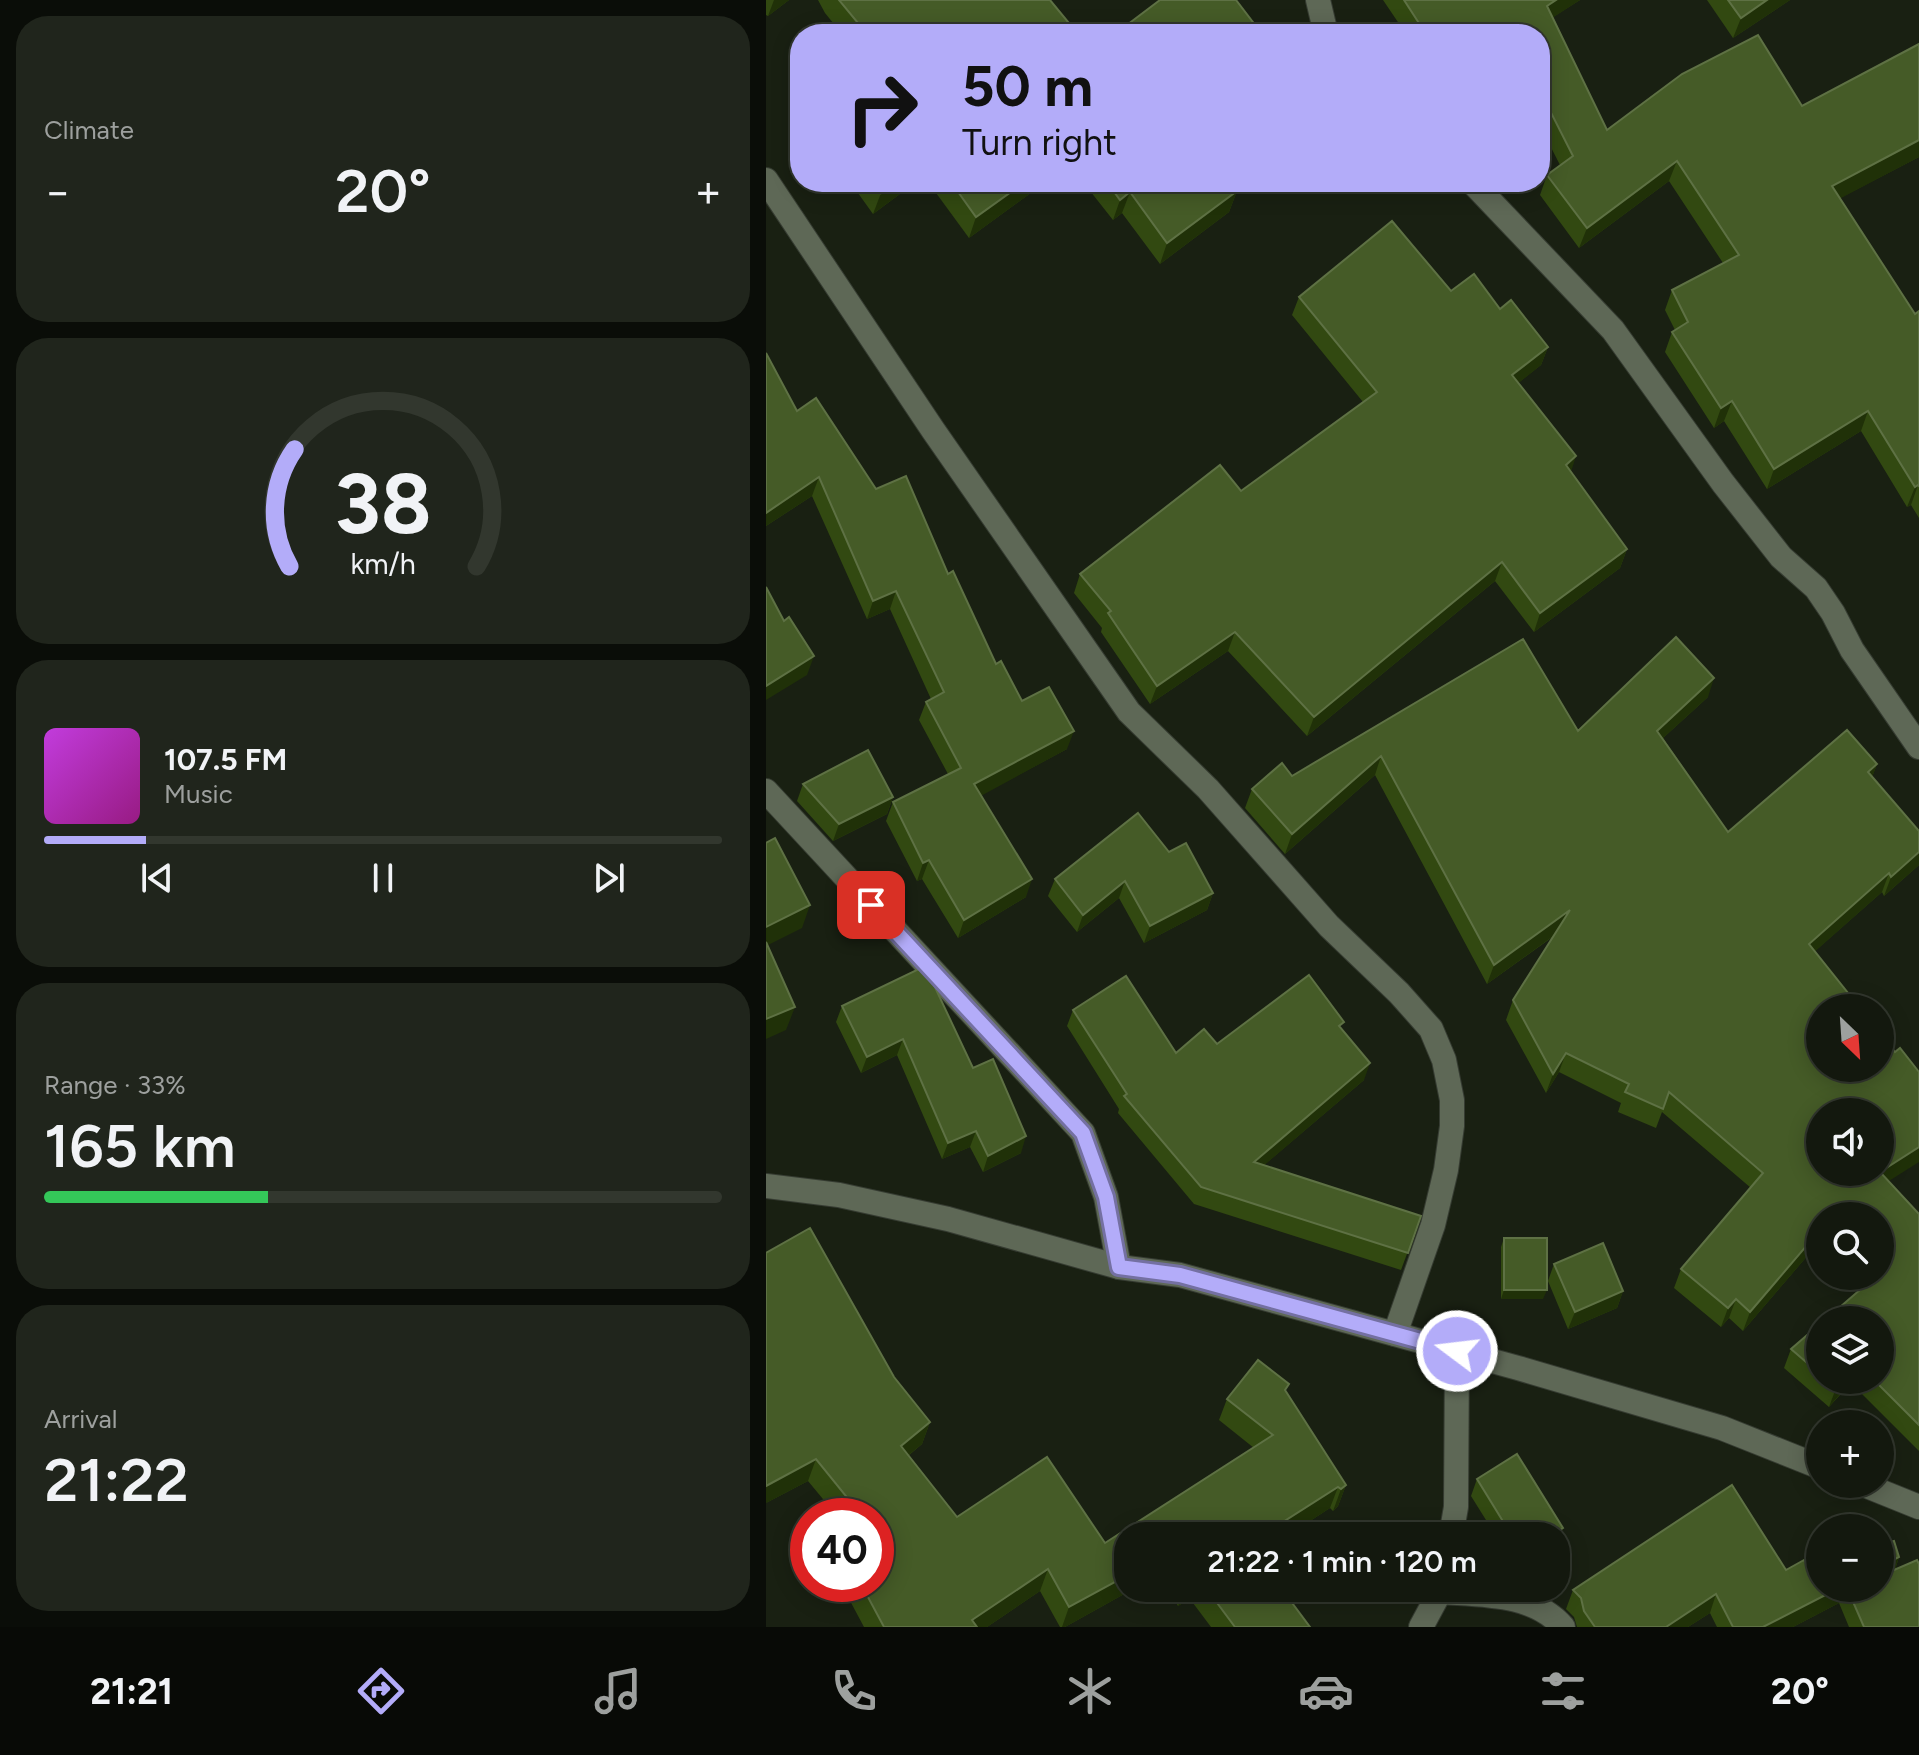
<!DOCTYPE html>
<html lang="en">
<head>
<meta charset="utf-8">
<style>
  body { margin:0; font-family:Figtree,sans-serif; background:#20251c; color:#f1f3f6; height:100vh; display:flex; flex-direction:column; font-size:30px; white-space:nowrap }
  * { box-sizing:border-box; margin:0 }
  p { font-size:26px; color:#9da09e }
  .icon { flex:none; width:44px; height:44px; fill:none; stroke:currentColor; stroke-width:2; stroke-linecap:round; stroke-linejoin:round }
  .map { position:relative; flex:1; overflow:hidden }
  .panel { display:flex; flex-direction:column; gap:16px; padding:16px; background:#0a0d08; width:766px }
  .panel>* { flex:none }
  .hud { position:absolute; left:24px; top:24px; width:760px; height:168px; border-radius:32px; box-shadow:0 4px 20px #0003,0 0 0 2px #32372e; background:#b3acf9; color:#111; overflow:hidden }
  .needle { width:52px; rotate:155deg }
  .fabs { position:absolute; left:1040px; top:994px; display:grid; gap:16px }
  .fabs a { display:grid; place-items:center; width:88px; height:88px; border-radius:50%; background:#13180e; box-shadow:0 4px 20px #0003,0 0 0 2px #32372e; font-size:40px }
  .speed { position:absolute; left:24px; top:1498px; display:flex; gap:16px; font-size:40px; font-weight:700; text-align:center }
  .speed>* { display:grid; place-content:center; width:104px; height:104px; border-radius:50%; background:#13180e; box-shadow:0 4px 20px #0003,0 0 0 2px #32372e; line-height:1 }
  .speed .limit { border:12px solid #d22; background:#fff; color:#111 }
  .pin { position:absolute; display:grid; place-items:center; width:68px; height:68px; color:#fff; margin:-34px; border-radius:16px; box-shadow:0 4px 12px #0006 }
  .me { position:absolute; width:88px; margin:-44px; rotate:285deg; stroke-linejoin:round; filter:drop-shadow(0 0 6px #0008) }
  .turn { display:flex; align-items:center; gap:28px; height:168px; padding:0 40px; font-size:36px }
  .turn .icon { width:104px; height:104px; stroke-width:2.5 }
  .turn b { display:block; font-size:56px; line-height:68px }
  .big { font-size:60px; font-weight:600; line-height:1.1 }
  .panel .tile { flex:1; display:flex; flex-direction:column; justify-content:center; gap:12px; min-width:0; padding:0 28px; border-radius:32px; background:#20251c }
  .panel .dial { align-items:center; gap:0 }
  .dial svg { height:208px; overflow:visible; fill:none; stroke:#32372e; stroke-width:7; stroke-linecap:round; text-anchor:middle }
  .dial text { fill:#f1f3f6; stroke:none }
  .song { display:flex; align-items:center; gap:24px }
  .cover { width:96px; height:96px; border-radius:12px; background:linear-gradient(135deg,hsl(290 70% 55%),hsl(310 70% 35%)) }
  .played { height:8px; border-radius:4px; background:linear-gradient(90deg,#b3acf9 15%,#32372e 15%) }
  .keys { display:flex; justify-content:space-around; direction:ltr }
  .heat { display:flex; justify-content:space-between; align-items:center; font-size:44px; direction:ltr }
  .charge { height:12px; border-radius:6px; background:linear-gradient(90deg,#34c759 33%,#32372e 0) }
  .trip { position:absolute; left:348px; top:1522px; width:456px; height:80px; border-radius:32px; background:#13180e; box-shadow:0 4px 20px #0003,0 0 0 2px #32372e; font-weight:600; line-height:80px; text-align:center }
  .tab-bar { display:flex; height:128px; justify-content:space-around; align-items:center; background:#080a06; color:#9da09e }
  .tab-bar .icon { width:56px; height:56px }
  .tab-bar .on { color:#b3acf9 }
  .tab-bar b { font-size:36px; color:#f1f3f6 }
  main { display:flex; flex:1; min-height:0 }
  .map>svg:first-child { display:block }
</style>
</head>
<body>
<main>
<section class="panel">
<div class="tile"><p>Climate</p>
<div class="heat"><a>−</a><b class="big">20°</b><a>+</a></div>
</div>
<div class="tile dial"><svg viewBox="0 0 100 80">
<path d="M14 69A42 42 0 1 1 86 69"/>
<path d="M14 69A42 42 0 0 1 16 24" stroke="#b3acf9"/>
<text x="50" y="56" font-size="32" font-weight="700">38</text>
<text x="50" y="72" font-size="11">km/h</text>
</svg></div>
<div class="tile">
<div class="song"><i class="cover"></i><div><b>107.5 FM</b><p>Music</p></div></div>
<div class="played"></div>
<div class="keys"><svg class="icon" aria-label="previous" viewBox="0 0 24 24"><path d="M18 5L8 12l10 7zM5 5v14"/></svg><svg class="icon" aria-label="pause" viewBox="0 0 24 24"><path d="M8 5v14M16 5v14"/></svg><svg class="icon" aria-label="next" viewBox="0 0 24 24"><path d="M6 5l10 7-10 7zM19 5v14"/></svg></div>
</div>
<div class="tile"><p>Range · 33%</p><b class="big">165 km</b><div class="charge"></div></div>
<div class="tile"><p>Arrival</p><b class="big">21:22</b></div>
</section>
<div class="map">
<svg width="1153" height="1627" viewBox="0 0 1153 1627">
  <rect width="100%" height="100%" fill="#192012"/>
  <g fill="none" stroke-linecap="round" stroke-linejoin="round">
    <defs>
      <g id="minor">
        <path d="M 552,0 L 560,34"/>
        <path d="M 0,180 L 167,430 L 363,712 L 442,789 L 563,926 L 633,993 L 665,1029 L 678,1060 L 686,1100 L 686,1126 L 680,1170 L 667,1225 L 629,1334"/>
        <path d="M 706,182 L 847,330 L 957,483 L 1015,557 L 1050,588 L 1067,613 L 1086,650 L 1153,747"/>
        <path d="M 0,791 L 317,1133 L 340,1197 L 353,1267"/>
        <path d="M 0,1186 L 73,1195 L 182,1219 L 353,1267 L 414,1275 L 752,1368 L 956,1428 L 1054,1467"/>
        <path d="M 1096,1484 L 1153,1507"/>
        <path d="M 685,1536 L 690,1507 L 691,1351"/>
        <path d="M 675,1592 C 716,1595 768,1593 797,1627"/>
        <path d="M 655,1627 L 676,1588"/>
      </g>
    </defs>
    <use href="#minor" stroke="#363c32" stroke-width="26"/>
    <use href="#minor" stroke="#5e6856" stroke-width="24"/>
  </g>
  <g fill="#324911">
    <path d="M 0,0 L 23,0 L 2,16 L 0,15 Z"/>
    <path d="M 52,0 L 284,0 L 312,34 L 76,34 L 59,13 Z"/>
    <path d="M 617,0 L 814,0 L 787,17 L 841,130 L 1036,106 L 1153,44 L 1153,157 L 1074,198 L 1149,314 L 1153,311 L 1153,518 L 1145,505 L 1141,507 L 1095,431 L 1001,489 L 958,421 L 948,428 L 899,352 L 906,332 L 909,330 L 899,310 L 906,290 L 957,263 L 903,181 L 813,248 L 774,195 L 781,175 L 794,165 L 774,126 L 774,34 L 640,34 Z"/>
    <path d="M 941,0 L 1024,0 L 967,38 Z"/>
    <path d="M 84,182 L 150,182 L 107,214 Z"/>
    <path d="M 162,182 L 280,182 L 203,238 Z"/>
    <path d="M 317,182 L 464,182 L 471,191 L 463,212 L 394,264 L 356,213 L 347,220 Z"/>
    <path d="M 685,291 L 734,309 L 782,347 L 775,365 L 752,383 L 805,472 L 861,549 L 854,568 L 768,632 L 729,581 L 541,736 L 462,651 L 384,704 L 335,632 L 336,628 L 308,593 L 314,574 L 475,491 L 597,402 L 526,315 L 533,297 Z"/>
    <path d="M 0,353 L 31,411 L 110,489 L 182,574 L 230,664 L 256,701 L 301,749 L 215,795 L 260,897 L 192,938 L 156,879 L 151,881 L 120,821 L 127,802 L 182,774 L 153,720 L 160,702 L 165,699 L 124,609 L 101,619 L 46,496 L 0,526 Z"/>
    <path d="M 757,639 L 812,731 L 942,697 L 897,738 L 962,832 L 1111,764 L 1106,777 L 1153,831 L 1153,865 L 1118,896 L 1116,892 L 1049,951 L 1123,1181 L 1153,1214 L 1153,1451 L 1085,1383 L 1063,1407 L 1018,1368 L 1025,1349 L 1054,1324 L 1054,1380 L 1114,1380 L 1107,1279 L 1104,1276 L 1114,1276 L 1114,1216 L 1054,1216 L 1054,1241 L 977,1331 L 963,1318 L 955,1327 L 908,1288 L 915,1269 L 985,1188 L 896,1112 L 890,1128 L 852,1112 L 855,1103 L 793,1072 L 780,1093 L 740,1020 L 747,1000 L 788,936 L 721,984 L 609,775 L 519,854 L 479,808 L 486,789 L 526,776 Z"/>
    <path d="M 37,784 L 127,797 L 121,814 L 67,841 L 31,801 Z"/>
    <path d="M 403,852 L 447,893 L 441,910 L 378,943 L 353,898 L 311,932 L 282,896 L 289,879 Z"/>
    <path d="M 76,1006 L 207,1068 L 255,1153 L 217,1172 L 204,1147 L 176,1159 L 131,1055 L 95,1073 L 70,1022 Z"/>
    <path d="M 307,1010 L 410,1053 L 451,1044 L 576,1029 L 598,1080 L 498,1165 L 655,1216 L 635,1270 L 428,1204 L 352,1113 L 353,1109 L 301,1026 Z"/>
    <path d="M 738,1238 L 777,1299 L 735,1299 L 735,1247 Z"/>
    <path d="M 788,1264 L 857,1291 L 851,1308 L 802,1329 L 782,1281 Z"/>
    <path d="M 128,1377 L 164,1422 L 156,1444 L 142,1456 L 191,1517 L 339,1543 L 488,1448 L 453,1420 L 461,1399 L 520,1392 L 580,1485 L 572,1506 L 567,1511 L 564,1508 L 521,1536 L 362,1536 L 362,1588 L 369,1588 L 299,1627 L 294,1627 L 274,1591 L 221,1627 L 98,1627 L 75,1584 L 110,1584 L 110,1516 L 71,1516 L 42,1481 L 0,1503 Z"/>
    <path d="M 711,1479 L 797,1528 L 791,1545 L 790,1536 L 730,1536 L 705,1496 Z"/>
    <path d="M 1133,1557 L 1129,1570 L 1153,1627 L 1083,1627 L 1073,1603 L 1027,1627 L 951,1627 L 944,1613 L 922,1627 L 811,1627 L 808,1617 L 800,1609 L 807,1590 L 1020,1570 L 1054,1588 L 1114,1588 Z"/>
    <path d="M 401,1588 L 515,1588 L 544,1627 L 445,1627 L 424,1599 L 412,1606 Z"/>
  </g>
  <g fill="#203108">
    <path d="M 8,0 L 23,0 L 2,16 Z"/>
    <path d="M 790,0 L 814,0 L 774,26 L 781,6 Z"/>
    <path d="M 1001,0 L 1024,0 L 967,38 L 975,18 Z"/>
    <path d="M 1153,140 L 1153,157 L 1058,207 L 1066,186 Z"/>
    <path d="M 911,161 L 903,181 L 813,248 L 821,228 Z"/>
    <path d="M 130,182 L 150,182 L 107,214 L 115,193 Z"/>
    <path d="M 259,182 L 280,182 L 203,238 L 210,217 Z"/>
    <path d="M 471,191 L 463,212 L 394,264 L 401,243 Z"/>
    <path d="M 364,192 L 356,213 L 347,220 L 354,200 Z"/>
    <path d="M 782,347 L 775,365 L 739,394 L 746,375 Z"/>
    <path d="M 966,401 L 958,421 L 948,428 L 955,408 Z"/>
    <path d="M 1102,411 L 1095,431 L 1001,489 L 1008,469 Z"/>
    <path d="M 810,456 L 804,475 L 800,465 Z"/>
    <path d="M 53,477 L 46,496 L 0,526 L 0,513 Z"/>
    <path d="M 1152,485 L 1145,505 L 1141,507 L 1149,487 Z"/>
    <path d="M 861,549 L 854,568 L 768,632 L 774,613 Z"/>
    <path d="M 736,562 L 729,581 L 541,736 L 548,717 Z"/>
    <path d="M 130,591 L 124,609 L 101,619 L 107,601 Z"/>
    <path d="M 469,632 L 462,651 L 384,704 L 391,686 Z"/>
    <path d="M 48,656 L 41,675 L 0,700 L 0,686 Z"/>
    <path d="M 948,678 L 942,697 L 884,750 L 891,731 Z"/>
    <path d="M 308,731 L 301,749 L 202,803 L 208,784 Z"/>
    <path d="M 615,756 L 609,775 L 519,854 L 526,834 Z"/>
    <path d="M 1111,764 L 1104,783 L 1102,772 Z"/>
    <path d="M 127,797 L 121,814 L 67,841 L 73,824 Z"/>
    <path d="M 1153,852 L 1153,865 L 1118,896 L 1125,877 Z"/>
    <path d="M 163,860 L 156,879 L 151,881 L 157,863 Z"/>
    <path d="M 1123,873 L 1116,892 L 1036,963 L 1043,944 Z"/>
    <path d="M 266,879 L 260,897 L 192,938 L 198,920 Z"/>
    <path d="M 359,881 L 353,898 L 311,932 L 317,915 Z"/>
    <path d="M 447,893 L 441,910 L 378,943 L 384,926 Z"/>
    <path d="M 44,905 L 36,928 L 0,946 L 0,927 Z"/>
    <path d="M 804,910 L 797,929 L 721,984 L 728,965 Z"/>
    <path d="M 29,1007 L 20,1030 L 0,1039 L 0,1019 Z"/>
    <path d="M 137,1039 L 131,1055 L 95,1073 L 101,1057 Z"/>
    <path d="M 800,1053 L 793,1072 L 780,1093 L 787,1074 Z"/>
    <path d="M 604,1063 L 598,1080 L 482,1179 L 488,1162 Z"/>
    <path d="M 210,1131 L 204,1147 L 176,1159 L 182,1143 Z"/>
    <path d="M 260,1136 L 255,1153 L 217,1172 L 222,1156 Z"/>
    <path d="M 1153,1147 L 1153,1162 L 1107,1191 L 1114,1172 Z"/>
    <path d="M 1054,1230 L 1054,1241 L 977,1331 L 984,1312 Z"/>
    <path d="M 738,1290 L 781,1290 L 777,1299 L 735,1299 Z"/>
    <path d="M 857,1291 L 851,1308 L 802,1329 L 809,1312 Z"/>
    <path d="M 970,1299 L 963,1318 L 955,1327 L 962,1308 Z"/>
    <path d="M 1077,1380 L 1086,1380 L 1063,1407 L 1070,1388 Z"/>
    <path d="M 164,1422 L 156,1444 L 127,1468 L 135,1446 Z"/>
    <path d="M 50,1459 L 42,1481 L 0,1503 L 0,1486 Z"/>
    <path d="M 580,1485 L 572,1506 L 567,1511 L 575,1489 Z"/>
    <path d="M 572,1487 L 564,1508 L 521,1536 L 495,1536 Z"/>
    <path d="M 797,1528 L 791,1545 L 790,1546 L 790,1536 L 784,1536 Z"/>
    <path d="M 1133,1557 L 1127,1575 L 1114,1582 L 1119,1564 Z"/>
    <path d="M 282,1569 L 274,1591 L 221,1627 L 203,1627 L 206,1620 Z"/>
    <path d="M 362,1575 L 362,1588 L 369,1588 L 299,1627 L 296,1627 L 303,1607 Z"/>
    <path d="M 419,1588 L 428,1588 L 424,1599 L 412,1606 Z"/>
    <path d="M 1073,1588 L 1078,1588 L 1073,1603 L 1027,1627 L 997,1627 Z"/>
    <path d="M 950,1594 L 944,1613 L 922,1627 L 900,1627 Z"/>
  </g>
  <g fill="#455b27" stroke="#5e7144" stroke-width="2" fill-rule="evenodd">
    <path d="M 73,0 L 284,0 L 312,34 L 101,34 Z"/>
    <path d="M 394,0 L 470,0 L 496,34 L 349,34 Z"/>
    <path d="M 638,0 L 790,0 L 781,6 L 841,130 L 916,74 L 992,35 L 1036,106 L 1153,44 L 1153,140 L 1066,186 L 1149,314 L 1153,311 L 1153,486 L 1152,485 L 1149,487 L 1102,411 L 1008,469 L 966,401 L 955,408 L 906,332 L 922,322 L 906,290 L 973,255 L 911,161 L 821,228 L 781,175 L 807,156 L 774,91 L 774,34 L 745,34 L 743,30 L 738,34 L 660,34 Z"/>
    <path d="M 962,0 L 1001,0 L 975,18 Z"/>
    <path d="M 107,182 L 130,182 L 115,193 Z"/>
    <path d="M 185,182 L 259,182 L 210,217 Z"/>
    <path d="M 341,182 L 464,182 L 471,191 L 401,243 L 364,192 L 354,200 Z"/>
    <path d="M 626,221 L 685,291 L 708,274 L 734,309 L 745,300 L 782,347 L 746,375 L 810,456 L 800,465 L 861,549 L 774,613 L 736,562 L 548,717 L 469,632 L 391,686 L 342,613 L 345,611 L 314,574 L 454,465 L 475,491 L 611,392 L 533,297 Z"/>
    <path d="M 0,353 L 31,411 L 50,398 L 110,489 L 140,476 L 182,574 L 187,571 L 230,664 L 235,661 L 256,701 L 283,687 L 308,731 L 208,784 L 266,879 L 198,920 L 163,860 L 157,863 L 127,802 L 195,768 L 160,702 L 178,692 L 130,591 L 107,601 L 53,477 L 0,513 Z"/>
    <path d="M 0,587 L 18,621 L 23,617 L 48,656 L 0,686 Z"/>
    <path d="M 910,637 L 948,678 L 891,731 L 962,832 L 1081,730 L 1111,764 L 1102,772 L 1153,831 L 1153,852 L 1125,877 L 1123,873 L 1043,944 L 1094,1008 L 1054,1008 L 1054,1068 L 1114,1068 L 1114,1033 L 1129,1052 L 1134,1048 L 1153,1072 L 1153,1147 L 1114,1172 L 1153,1214 L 1153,1425 L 1108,1380 L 1114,1380 L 1114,1320 L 1059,1320 L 1110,1276 L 1114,1276 L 1114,1273 L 1120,1267 L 1114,1261 L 1114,1216 L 1073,1216 L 1069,1213 L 1066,1216 L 1054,1216 L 1054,1230 L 984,1312 L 970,1299 L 962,1308 L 915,1269 L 997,1173 L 903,1092 L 897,1109 L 859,1092 L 863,1084 L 800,1053 L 787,1074 L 747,1000 L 804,910 L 728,965 L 615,756 L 526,834 L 486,789 L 516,763 L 526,776 L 757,639 L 812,731 ZM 1054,1112 L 1114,1112 L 1114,1172 L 1054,1172 Z"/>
    <path d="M 102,750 L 127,797 L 73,824 L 37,784 Z"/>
    <path d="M 372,813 L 403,852 L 420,843 L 447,893 L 384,926 L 359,881 L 317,915 L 289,879 Z"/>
    <path d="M 9,838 L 44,905 L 0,927 L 0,843 Z"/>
    <path d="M 0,942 L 29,1007 L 0,1019 Z"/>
    <path d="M 159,966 L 207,1068 L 227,1059 L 260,1136 L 222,1156 L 210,1131 L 182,1143 L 137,1039 L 101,1057 L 76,1006 Z"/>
    <path d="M 543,975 L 578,1022 L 573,1026 L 604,1063 L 488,1162 L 655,1216 L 642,1253 L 435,1187 L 358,1096 L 361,1094 L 307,1010 L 360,976 L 410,1053 L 438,1029 L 451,1044 Z"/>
    <path d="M 44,1228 L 128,1377 L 164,1422 L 135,1446 L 191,1517 L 281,1457 L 339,1543 L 507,1435 L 461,1399 L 492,1360 L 523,1384 L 519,1390 L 580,1485 L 575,1489 L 572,1487 L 495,1536 L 362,1536 L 362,1575 L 303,1607 L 282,1569 L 206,1620 L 211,1627 L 118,1627 L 95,1584 L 110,1584 L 110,1538 L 113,1536 L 110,1533 L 110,1516 L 96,1516 L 50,1459 L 0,1486 L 0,1253 Z"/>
    <rect x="738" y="1238" width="43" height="52"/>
    <path d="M 837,1243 L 857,1291 L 809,1312 L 788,1264 Z"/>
    <path d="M 1054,1324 L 1054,1374 L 1025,1349 Z"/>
    <path d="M 1060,1380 L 1077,1380 L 1070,1388 Z"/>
    <path d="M 751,1454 L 797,1528 L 784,1536 L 746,1536 L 711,1479 Z"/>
    <path d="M 966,1485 L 1020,1570 L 1038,1560 L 1041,1565 L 1054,1561 L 1054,1588 L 1073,1588 L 997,1627 L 967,1627 L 950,1594 L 900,1627 L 829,1627 L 818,1611 L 815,1598 L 807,1590 Z"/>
    <path d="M 1128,1541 L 1133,1557 L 1119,1564 L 1121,1573 L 1151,1560 L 1153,1564 L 1153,1627 L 1098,1627 L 1081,1588 L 1114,1588 L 1114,1545 Z"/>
    <path d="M 440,1588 L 515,1588 L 544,1627 L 469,1627 Z"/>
  </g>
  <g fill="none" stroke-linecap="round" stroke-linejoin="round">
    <defs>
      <path id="route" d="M 105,905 L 317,1133 L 340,1197 L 353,1267 L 414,1275 L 691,1351"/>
    </defs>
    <use href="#route" stroke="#7470a2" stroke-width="20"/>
    <use href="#route" stroke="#b3acf9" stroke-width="14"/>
  </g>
</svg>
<div class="fabs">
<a><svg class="needle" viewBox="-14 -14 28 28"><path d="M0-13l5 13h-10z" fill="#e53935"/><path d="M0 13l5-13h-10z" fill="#9da09e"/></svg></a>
<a><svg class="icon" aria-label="sound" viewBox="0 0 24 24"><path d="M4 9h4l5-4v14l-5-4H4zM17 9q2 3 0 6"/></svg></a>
<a><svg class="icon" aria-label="search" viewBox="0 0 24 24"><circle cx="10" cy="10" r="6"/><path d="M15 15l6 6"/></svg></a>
<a><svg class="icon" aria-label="layers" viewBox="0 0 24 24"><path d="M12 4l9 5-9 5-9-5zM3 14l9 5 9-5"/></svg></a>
<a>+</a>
<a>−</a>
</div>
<div class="speed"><div class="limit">40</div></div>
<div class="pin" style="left:105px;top:905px;background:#d93025"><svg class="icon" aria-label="arrive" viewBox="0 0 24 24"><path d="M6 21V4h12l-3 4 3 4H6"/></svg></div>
<svg class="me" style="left:691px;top:1351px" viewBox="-20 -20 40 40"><circle r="17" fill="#b3acf9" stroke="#fff" stroke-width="3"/><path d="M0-11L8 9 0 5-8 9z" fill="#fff"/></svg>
<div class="trip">21:22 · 1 min · 120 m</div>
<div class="hud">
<div class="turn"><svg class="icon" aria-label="right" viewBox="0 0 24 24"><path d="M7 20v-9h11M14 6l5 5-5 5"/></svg><div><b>50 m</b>Turn right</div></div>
</div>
</div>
</main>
<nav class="tab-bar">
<b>21:21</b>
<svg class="icon on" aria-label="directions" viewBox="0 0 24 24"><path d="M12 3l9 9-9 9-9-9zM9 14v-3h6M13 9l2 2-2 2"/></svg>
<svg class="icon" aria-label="music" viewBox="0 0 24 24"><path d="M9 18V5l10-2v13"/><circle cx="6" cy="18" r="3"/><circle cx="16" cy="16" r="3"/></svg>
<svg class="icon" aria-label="phone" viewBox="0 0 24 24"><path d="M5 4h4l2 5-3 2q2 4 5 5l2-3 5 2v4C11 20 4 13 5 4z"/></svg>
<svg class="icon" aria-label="climate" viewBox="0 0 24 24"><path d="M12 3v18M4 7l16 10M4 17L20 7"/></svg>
<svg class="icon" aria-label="car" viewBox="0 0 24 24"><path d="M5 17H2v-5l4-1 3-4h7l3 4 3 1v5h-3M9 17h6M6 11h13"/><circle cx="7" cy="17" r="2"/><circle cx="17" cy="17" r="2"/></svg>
<svg class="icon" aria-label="filters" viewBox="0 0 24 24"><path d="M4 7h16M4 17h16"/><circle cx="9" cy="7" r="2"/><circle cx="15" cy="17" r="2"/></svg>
<b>20°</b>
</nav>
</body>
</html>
